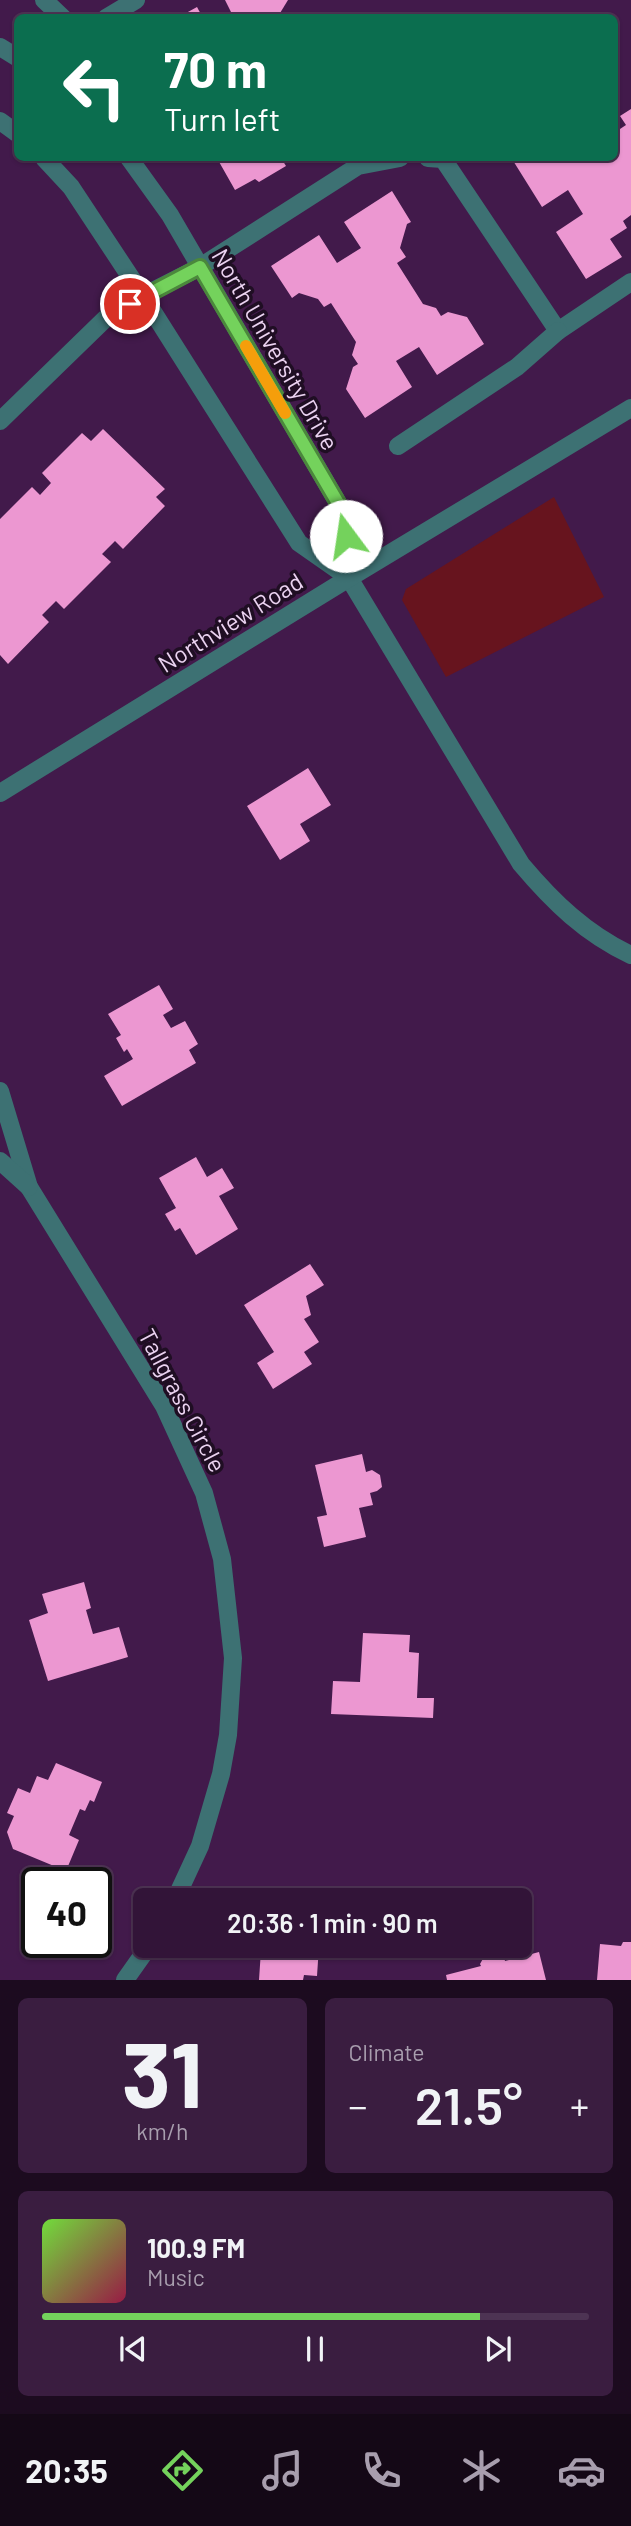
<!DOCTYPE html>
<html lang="en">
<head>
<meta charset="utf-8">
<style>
  body { margin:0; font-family:Barlow,sans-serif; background:#3a1d40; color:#f1f3f6; height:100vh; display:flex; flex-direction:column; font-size:26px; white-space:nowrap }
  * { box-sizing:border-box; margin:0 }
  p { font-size:23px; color:#a89eae }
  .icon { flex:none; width:38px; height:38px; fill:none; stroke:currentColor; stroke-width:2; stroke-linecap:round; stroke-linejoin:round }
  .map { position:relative; height:1980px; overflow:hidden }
  .sheet { display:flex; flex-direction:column; gap:18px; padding:18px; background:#1c0b1f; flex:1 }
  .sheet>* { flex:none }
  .banner { position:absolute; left:14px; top:14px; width:604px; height:147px; border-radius:10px; box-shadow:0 2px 5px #0004,0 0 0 2px #4d3353; background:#0b6e4f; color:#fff; overflow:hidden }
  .speed { position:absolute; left:21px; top:1867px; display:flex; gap:14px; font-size:35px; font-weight:700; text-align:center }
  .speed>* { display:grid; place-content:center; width:91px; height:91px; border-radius:50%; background:#321438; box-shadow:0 2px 5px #0004,0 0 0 2px #4d3353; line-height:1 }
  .speed .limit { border:4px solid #111; border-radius:10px; background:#fff; color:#111 }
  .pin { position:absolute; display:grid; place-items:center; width:60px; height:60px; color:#fff; margin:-30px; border:4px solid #fff; border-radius:50%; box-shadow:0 2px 7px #0007 }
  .me { position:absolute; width:77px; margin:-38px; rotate:346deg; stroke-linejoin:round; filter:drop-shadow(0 0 5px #0008) }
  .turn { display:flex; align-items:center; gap:24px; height:147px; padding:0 35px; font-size:32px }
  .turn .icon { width:91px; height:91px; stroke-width:2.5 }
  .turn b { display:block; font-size:49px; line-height:60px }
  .big { font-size:52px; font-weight:600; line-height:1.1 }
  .sheet .tile { flex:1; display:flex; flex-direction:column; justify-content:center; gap:10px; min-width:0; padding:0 24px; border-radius:10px; background:#3a1d40 }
  .sheet .dial { align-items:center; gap:0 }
  .dial b { font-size:91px; line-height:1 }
  .song { display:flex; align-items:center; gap:21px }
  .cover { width:84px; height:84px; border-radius:10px; background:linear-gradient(135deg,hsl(100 70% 55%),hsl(340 70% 35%)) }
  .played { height:7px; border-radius:4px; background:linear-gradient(90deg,#74d25c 80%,#4d3353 80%) }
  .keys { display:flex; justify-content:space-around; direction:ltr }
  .heat { display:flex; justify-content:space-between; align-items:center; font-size:38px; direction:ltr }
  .sheet .tiles { flex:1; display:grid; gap:18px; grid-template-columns:1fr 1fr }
  .tile:last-child { grid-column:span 2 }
  .trip { position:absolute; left:133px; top:1888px; width:399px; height:70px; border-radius:10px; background:#321438; box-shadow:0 2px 5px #0004,0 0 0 2px #4d3353; font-weight:600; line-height:70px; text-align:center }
  .tabs { display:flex; height:112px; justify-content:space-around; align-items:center; background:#140816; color:#a89eae }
  .tabs .icon { width:49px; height:49px }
  .tabs .current { color:#74d25c }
  .tabs b { font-size:32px; color:#f1f3f6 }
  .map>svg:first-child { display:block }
</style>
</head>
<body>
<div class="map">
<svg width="631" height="1980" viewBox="0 0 631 1980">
  <rect width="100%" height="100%" fill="#421a4b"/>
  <path fill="#67141e" d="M 554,497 L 604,597 L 446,677 L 402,600 L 406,589 Z"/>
  <g fill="#ec97d1">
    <path d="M 225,0 L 288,0 L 277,18 L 234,18 Z"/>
    <path d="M 197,7 L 203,18 L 177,18 Z"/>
    <path d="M 631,109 L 631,215 L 623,221 L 627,228 L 610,239 L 622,257 L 586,279 L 556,232 L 583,214 L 568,190 L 542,207 L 512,159 L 614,158 L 614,133 L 626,125 L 620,116 Z"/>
    <path d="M 220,158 L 281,158 L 286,166 L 259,182 L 255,179 L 235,190 L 218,160 Z"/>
    <path d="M 392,191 L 411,222 L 407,224 L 400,248 L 406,257 L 397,263 L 423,304 L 436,308 L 441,316 L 448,312 L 467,317 L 484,344 L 437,375 L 419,347 L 396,361 L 412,387 L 365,418 L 346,389 L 353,367 L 358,364 L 352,355 L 356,342 L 331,303 L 324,307 L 318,299 L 299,293 L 292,298 L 271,266 L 319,235 L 337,263 L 361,248 L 344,222 Z"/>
    <path d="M 103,429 L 165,489 L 156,497 L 165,506 L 123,549 L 115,541 L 102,554 L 111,562 L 64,609 L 56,601 L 42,615 L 49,622 L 8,664 L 0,655 L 0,519 L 32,487 L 40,495 L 51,483 L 42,473 L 82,433 L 91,441 Z"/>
    <path d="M 308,768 L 331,805 L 300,824 L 310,841 L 280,860 L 247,806 Z"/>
    <path d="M 159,985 L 173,1009 L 163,1015 L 171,1028 L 185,1021 L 198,1044 L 189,1050 L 196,1063 L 122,1106 L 104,1076 L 133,1059 L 127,1049 L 124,1052 L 116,1038 L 121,1035 L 108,1014 Z"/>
    <path d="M 196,1157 L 207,1177 L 222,1168 L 234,1188 L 219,1196 L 238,1229 L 196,1255 L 180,1228 L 175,1231 L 165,1214 L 176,1208 L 159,1178 Z"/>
    <path d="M 310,1264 L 324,1285 L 306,1296 L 311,1315 L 304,1319 L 319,1342 L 304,1352 L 312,1364 L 273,1389 L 257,1363 L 274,1352 L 244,1305 Z"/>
    <path d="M 362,1454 L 366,1472 L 372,1470 L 380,1475 L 382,1487 L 377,1491 L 370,1493 L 373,1505 L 359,1508 L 366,1537 L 324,1547 L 317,1517 L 327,1515 L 315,1465 Z"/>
    <path d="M 84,1582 L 91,1608 L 86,1610 L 93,1634 L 119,1627 L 128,1657 L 48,1681 L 29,1620 L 48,1613 L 42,1594 Z"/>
    <path d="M 363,1633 L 410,1635 L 409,1652 L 419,1653 L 417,1698 L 434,1698 L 433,1718 L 331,1714 L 333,1681 L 360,1682 Z"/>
    <path d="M 56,1763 L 102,1782 L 94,1802 L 90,1800 L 85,1811 L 80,1809 L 69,1835 L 79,1840 L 66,1871 L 13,1849 L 7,1832 L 14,1816 L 7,1813 L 18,1788 L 30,1793 L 37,1776 L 48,1780 Z"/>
    <path d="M 623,1942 L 631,1942 L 631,1980 L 597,1980 L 600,1944 L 621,1946 Z"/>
    <path d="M 282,1946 L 319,1946 L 317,1976 L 304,1975 L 303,1980 L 259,1980 L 261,1950 L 281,1952 Z"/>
    <path d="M 495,1952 L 504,1957 L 505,1961 L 539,1952 L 546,1980 L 447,1980 L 446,1975 L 481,1966 L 480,1964 L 485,1955 Z"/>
  </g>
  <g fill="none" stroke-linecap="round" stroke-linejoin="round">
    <g stroke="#3d7173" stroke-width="18">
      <path d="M 44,0 L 63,18"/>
      <path d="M 106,18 L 136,0"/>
      <path d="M 0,47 L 18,58"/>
      <path d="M 0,121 L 18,134"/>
      <path d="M 44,158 L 71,187 L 143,296 L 299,543 L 349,578 L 521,864 C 553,902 586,934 631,955"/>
      <path d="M 129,158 L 170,215 L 345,515 L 349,578"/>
      <path d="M 428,158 L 443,159 L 558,331 L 631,282"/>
      <path d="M 0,421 L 105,319 L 143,296 L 200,267 L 358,166 L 400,158"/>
      <path d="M 398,446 L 517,367 L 558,331"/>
      <path d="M 0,793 L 349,578 L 631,408"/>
      <path d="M 0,1091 L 29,1187 L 164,1406 L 204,1493 L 222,1559 L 233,1658 L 228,1735 L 221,1774 L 200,1846 L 175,1900"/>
      <path d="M 0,1161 L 29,1187"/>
      <path d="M 125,1980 L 149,1946"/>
    </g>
  </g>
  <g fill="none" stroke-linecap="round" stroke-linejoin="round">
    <defs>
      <path id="route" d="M 130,304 L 200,267 L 345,515 L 346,536"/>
    </defs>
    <use href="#route" stroke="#4b883c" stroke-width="18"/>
    <use href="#route" stroke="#74d25c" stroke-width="12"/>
    <path stroke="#f59e0b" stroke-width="12" d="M 246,346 L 285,413"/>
  </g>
  <g text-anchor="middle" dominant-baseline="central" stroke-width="7" stroke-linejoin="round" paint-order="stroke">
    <g font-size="24" fill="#ebd3f1" stroke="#1f0e23">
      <text transform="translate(276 349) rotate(60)">North University Drive</text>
      <text transform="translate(230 622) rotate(-32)">Northview Road</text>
      <text transform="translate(183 1400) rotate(62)">Tallgrass Circle</text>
    </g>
  </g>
</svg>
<div class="speed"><div class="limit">40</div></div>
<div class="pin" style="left:130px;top:304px;background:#d93025"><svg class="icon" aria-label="arrive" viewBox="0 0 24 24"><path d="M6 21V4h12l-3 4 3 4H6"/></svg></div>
<svg class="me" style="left:346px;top:536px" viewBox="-20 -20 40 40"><circle r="19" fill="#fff"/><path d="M0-13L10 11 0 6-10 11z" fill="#74d25c"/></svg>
<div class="trip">20:36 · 1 min · 90 m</div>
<div class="banner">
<div class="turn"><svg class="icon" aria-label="left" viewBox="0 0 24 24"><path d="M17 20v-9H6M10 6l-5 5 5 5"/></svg><div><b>70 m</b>Turn left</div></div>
</div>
</div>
<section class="sheet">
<div class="tiles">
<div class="tile dial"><b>31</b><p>km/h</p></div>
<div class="tile"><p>Climate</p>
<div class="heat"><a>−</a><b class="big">21.5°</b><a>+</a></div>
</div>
<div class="tile">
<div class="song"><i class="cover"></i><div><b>100.9 FM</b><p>Music</p></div></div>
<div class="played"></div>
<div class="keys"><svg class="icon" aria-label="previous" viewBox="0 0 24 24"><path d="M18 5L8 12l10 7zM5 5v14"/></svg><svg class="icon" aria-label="pause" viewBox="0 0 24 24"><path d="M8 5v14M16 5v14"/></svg><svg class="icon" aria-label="next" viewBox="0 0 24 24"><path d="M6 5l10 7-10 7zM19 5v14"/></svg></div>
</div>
</div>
</section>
<nav class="tabs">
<b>20:35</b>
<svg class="icon current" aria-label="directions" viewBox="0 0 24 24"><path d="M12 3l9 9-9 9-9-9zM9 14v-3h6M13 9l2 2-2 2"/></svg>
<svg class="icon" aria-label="music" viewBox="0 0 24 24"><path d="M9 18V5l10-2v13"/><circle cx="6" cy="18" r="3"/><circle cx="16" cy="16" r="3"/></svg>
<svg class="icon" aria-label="phone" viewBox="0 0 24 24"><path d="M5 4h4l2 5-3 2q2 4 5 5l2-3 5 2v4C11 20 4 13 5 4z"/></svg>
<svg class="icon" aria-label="climate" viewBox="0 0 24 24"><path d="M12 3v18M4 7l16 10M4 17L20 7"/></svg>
<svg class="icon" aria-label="car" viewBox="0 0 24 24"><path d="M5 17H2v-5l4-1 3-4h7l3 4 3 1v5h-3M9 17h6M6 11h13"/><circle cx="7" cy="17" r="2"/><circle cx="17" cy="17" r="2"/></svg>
</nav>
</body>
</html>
